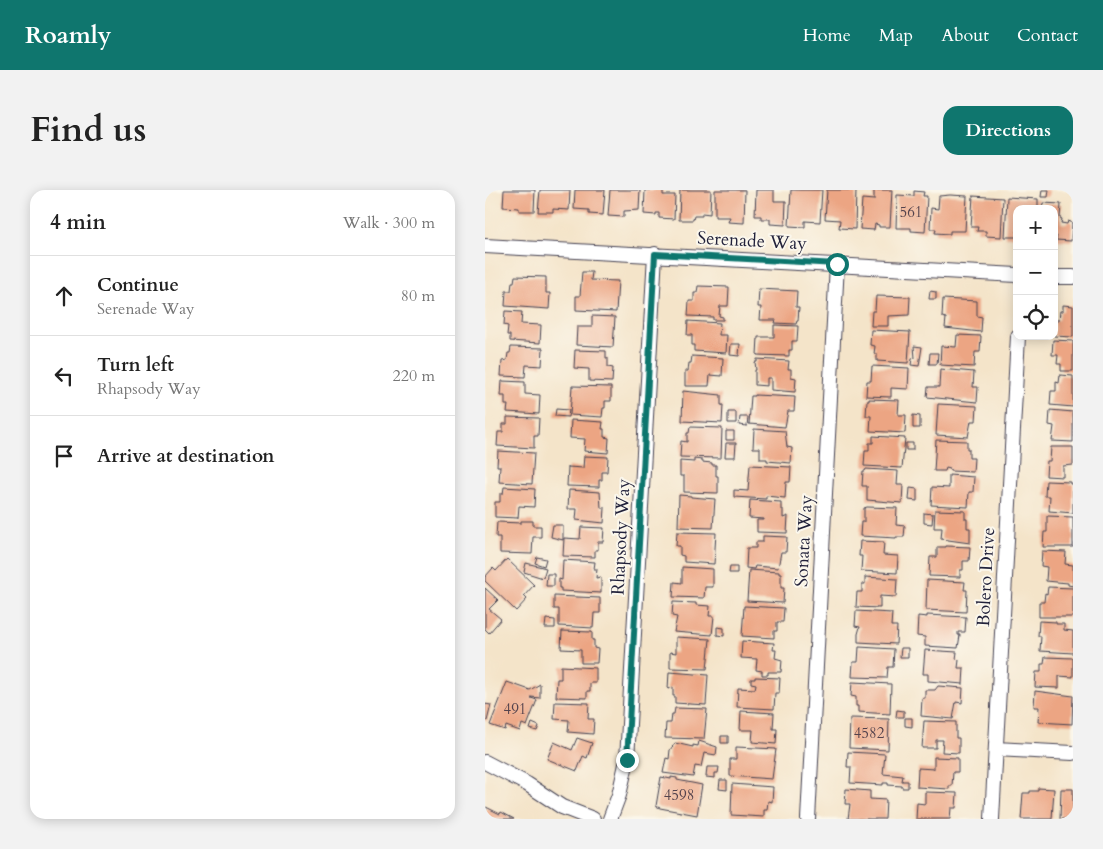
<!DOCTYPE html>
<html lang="en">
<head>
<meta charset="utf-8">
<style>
	body { margin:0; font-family:Cardo,serif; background:#f2f2f2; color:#222 }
	.controls { position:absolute; right:15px; top:15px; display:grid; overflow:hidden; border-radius:10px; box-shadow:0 2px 12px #0003 }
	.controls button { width:45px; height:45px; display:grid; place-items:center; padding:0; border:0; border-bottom:1px solid #e0e0e0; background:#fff; color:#222; font:25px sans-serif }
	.stop { position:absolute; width:15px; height:15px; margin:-11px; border:4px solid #0f766e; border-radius:50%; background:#fff }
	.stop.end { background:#0f766e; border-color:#fff; box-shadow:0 1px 5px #0008 }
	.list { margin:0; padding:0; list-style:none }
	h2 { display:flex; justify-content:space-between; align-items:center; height:65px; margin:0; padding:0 20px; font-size:21px }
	h2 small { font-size:16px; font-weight:400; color:#767676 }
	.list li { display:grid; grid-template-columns:32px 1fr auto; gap:15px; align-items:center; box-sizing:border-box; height:80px; padding:0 20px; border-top:1px solid #e0e0e0 }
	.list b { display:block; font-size:19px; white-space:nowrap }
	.list p { margin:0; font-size:16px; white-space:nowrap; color:#767676 }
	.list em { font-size:16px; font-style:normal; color:#767676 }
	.icon { flex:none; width:28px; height:28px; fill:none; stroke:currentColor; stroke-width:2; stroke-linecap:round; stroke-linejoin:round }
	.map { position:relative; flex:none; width:588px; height:629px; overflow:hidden; border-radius:15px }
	header { display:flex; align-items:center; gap:30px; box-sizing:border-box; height:70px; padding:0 25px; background:#0f766e; color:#fff }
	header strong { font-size:24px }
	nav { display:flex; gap:28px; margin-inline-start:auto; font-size:18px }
	.intro { display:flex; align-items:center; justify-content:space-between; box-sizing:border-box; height:120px; padding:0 30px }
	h1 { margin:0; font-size:35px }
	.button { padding:12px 22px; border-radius:15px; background:#0f766e; color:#fff; font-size:18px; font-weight:700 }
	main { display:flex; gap:30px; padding:0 30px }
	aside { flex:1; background:#fff; border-radius:15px; box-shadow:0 2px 12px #0003 }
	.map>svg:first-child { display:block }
</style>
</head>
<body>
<header>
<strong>Roamly</strong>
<nav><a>Home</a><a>Map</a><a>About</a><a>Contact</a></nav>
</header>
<div class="intro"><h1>Find us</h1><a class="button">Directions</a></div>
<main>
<aside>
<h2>4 min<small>Walk · 300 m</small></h2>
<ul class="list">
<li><svg class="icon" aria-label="ahead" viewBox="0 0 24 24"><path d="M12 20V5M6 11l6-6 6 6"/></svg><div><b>Continue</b><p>Serenade Way</p></div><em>80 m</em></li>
<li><svg class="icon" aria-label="left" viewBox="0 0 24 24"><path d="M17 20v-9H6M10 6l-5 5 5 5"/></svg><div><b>Turn left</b><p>Rhapsody Way</p></div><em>220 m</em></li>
<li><svg class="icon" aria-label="arrive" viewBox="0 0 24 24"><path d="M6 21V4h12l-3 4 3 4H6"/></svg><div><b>Arrive at destination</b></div></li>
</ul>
</aside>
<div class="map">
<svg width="588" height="629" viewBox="0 0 588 629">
	<rect width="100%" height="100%" fill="#fbf7ec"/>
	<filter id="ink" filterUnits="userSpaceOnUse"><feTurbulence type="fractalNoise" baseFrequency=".02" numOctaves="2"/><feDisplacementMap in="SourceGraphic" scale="10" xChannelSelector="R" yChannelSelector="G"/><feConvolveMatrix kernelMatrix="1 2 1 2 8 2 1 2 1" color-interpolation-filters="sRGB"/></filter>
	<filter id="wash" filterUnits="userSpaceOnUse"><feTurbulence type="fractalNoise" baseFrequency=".0096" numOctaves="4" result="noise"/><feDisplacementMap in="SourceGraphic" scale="20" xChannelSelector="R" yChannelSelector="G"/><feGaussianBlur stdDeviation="1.12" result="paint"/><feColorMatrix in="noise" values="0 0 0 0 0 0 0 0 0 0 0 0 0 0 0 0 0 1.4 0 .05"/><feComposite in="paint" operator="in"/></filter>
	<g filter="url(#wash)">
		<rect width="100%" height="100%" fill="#f4e4c9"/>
		<g id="blocks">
			<path fill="#eca583" d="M19,0h31l-1,21h-15v-3l-16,-1z
				M55,0h30l-1,20 -16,-1v3h-15z
				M90,0h30l-2,25 -14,-1v-4l-15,-1z
				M125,0h30l-1,20 -15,1v6l-16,-1z
				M160,0h18v5h12l-1,24 -15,-1v-5h-3v2l-12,-1z
				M195,0h31l-1,24 -8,-1v3h-8l-1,4h-14z
				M230,0h30l-1,33 -16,-1 2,-5h-15z
				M271,0h18v11h12l-1,24 -15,-1v-5h-9v-3h-6z
				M306,0h31l-2,32 -15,-1v6l-16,-1z
				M342,0h29l-1,39 -16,-1 1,-8 -15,-1z
				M389,0h18l-2,37h-11v-2l-4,-1 -1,6 -14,-1 2,-30 12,1z
				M557,0h7l-1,7h-7z
				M429,1l10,1 -1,4h4l-2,36 -14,-1v-3h-15l1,-33 17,1z
				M465,5l17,1 -2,35h-15v3l-15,-1 1,-4h-6l1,-21 7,1 1,-13z
				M488,6l30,2 -2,39 -15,-1v-5h-9l1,-4h-7z
				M522,7l31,2v10h-21v28h-12z
				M558,13l18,1 -1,14 2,1 -1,4 6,1 1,-3 3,1 1,2 -1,17 -15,-1 1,-4h-3v-27h-12z
				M97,82h10l-1,8 27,1 -2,31 -40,-2v-14h4z
				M30,86l31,1v16h4l-1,16 -44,-3 1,-15h5l1,-9h2z
				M213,96l31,1 -1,19h-8l-1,10 4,1v3h-10v-3l-25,-1 1,-15h5v-8h3z
				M274,99l38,2 -1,16h3l-1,14h-1l-1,3 -21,-1 1,-3h-16l1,-13h-3z
				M445,101l6,1v7h-7z
				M391,106l34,1 -1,18 -21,1v10h-17l1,-15h3z
				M458,109l34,2v15l5,1 -1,15 -36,-4 1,-10 -4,-1z
				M578,115l10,1v31l-19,-1 1,-16h4l1,-9h3z
				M20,121l17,1 -1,12 20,1 -1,18 -30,-2v-6h-3l1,-9 -4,-1z
				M107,126l23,1 -2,30 -37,-2 1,-18h15z
				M203,131l32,2 -1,12h8l-1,18 -32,-2v-6h-2v-10h-5z
				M289,135l24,1 -1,15h-5v9h-3v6l-32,-1 1,-18h16z
				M386,140l39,2 -2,31 -31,-2v-7h-3l1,-8 -5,-1z
				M472,145l24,1 -1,16h-5l-1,15 -34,-2 1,-19 15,1z
				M568,150l20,1v30h-12v-7h-4l1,-9h-6z
				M246,154h9l-1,12 -9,-1z
				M429,156l8,1 -3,19 -8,-1 1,-6 3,-1z
				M26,157l32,1 -1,18 -16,-1 -1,12 -24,-1 1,-15 5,-1 1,-7h2z
				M90,160l31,1v7h2v9l5,1 -1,14 -23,-1v-12l-15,-1z
				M445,163h8l-1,11h-8z
				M207,166l31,2 -1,18 -12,-1 -1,11h-24v-15h3l1,-8h2z
				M272,169l32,2 -1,8h3v8l5,1 -1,14 -24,-2v-12h-4v8l-12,-1v-15h1l-1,-8h2z
				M387,176l37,2 -1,21 -17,-1v9l-25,-1 1,-15h4z
				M455,179l34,3 -1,15h5l-1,15 -50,-5 1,-10h11z
				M575,185l13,1v31l-23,-2 1,-14h5v-9l3,1z
				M17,191l23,1v12l15,1 -1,19 -32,-2 1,-7h-3v-9h-4z
				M87,196l39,1v14h-6v7h-2l-1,9 -32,-2z
				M198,201l38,4v10h2l-1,18 -40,-2z
				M270,205l40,2 -1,14h-6l-3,16 -36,-3 2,-28h4z
				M384,209l30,1 -1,15h8l-1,18 -35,-2 1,-15h-5l1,-15h2z
				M453,214l39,2 -1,15h-5l-3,16 -32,-2z
				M71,219l13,1 -1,7 -13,-1z
				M565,220l23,2v30l-21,-1 2,-15 -5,-1z
				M243,222h8v11h-8z
				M428,225l7,1v12h-7z
				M22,227l32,1 -1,18h-4v12l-37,-2 1,-14h5v-8h4z
				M255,227h8l-1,9 -8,-1z
				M86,230l32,2 -1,7h2v8l5,1 -1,15 -24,-2 1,-12 -15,-1z
				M205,237l32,1 -1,30 -41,-1 1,-16 6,1v-9h2z
				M269,239l31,2 2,16 5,1 -1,15 -24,-2v-2h-7v-11h-7z
				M241,241h8v9h-8z
				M388,246l32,2 -3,30 -38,-2 1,-15h4v-8h4z
				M451,250l31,1v8h2v9h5l-1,14 -23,-1v-2l-4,-1 -1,3h-11z
				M241,253h10l-1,14h-10z
				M421,253h7v7h-7z
				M566,257h22v18l-10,1v11l-17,-1 1,-15h3z
				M13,261l36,2 -2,31 -33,-2 1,-16h-3z
				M99,266l24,1 -1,15h-5v8h-3v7l-32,-1 1,-19 15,1z
				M209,269l8,1v2l10,1v2h4v11h2v17l-34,-1v-16h-4v-15l14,1z
				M265,275l41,2 -1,15h-4l-1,16 -19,-2v3l-32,-2v-7l14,1z
				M381,279l32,2 -1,14h6l-1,18 -35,-3v-14h-5l1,-15h2z
				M464,285l25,2 -1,15h-4l-1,15 -37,-2 1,-18 17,1z
				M561,291l24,1v2h3v29l-24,-2 1,-15h-5z
				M19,297l31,2 -1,18 -15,-1 -1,12 -23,-1v-15h5v-8h3z
				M425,298l7,1v12l-8,-1z
				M84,300l31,2 1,16h4l-1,15 -28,-3 1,-11h-9z
				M194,305l12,1v1l24,2 -2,29 -35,-1z
				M265,310l31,2v7h2v9l5,-2 -1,17 -30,-1v-12h7v-1l-15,-1z
				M382,317l30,1 -1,17 9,1 -1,11h-8v1l-36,-2 1,-14h3v-14z
				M450,320l30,1v8h2v9h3v15l-29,-4 1,-11h-8z
				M439,323l9,1 -1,10 -8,-1z
				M562,326l26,1v30h-30l1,-15h3z
				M36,331h12v5h8v11h-8l-1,17 -32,-1v-16h-4l1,-15 24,1z
				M68,335h10v15l-12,-3z
				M96,337l23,1 -1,14h-5v8h-3v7l-32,-1 1,-18 16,1z
				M192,342l39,1 -2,31 -30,-2v-6l-4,-1v-9h-4z
				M278,346l24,1 -1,15h-5l-3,16 -23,-2 -1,3 -8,-1 1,-20h9v-6h7z
				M375,351l24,1 -1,13 15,1 -1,17 -36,-2 1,-15h-3z
				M461,356l24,1 -1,14h-6v9h-3v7l-31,-1 1,-19h7v-10h9z
				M557,361l24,1 -1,12 8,1v21l-5,-1v-2l-22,-2 1,-14 -6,-1z
				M52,367l9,2 -2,7 -9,-3z
				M22,369l27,26 -10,11 3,3 -11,12 -31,-30v-4l8,-9 3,3z
				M78,370l32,2 -1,7h3l-1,9 5,-1v16l-40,-2v-3h-2v-9l3,1z
				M41,373l20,5 -3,10 -19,-6z
				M197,377l31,2v18h-8l-1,11 -31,-1 1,-15 8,1z
				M245,377h7v6h-8z
				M264,380l30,2v2h2v14h3l-1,15 -36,-2z
				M62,384h7v12h-8z
				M380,387l32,2 -1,18 -16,-1v12l-24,-1 1,-15h5v-8h3z
				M442,390l38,2 -1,8h3l-1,22 -40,-2z
				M563,397l25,1v29h-34v-15h5l1,-9 2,1z
				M0,398l13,12 -9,9 12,10 -12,14 -4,-4z
				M69,406l46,2v15h-6l-1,15 -34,-2v-17h-5z
				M188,412l23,1v2l14,1 -1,10h5l-2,19 -38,-3 3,-15 -5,-1z
				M259,416l40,2 -1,14h-6v9h-3v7l-32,-2z
				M371,421l36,2 -1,13h6l-1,18 -38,-2v-8l2,-7 -5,-1z
				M442,425l39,2 -1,15h-7v3h2l-2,13 -33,-2v-9l-8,-1 1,-20 9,1z
				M61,429l9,1v8h-10z
				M554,431l17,1v2h8v6l9,1v22l-33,-2 1,-15h-3z
				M232,437l7,1v8l-7,-1z
				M77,441l30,1v8h2v8l4,1 -1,14h-16v-13l-20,-1z
				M191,447l34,2 -3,30 -37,-1v-16l6,1z
				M257,451l32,2 -1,7h3l-1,8 7,2 -1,12h-13v3h-6v-4l-6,-1 1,-11 -16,-1z
				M374,457l35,2 -1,18h-5l-1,11 -35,-1 1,-15h5z
				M416,458h7v9h-8z
				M440,460l32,2 -1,7 3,1 -1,8h6l-1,16 -35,-3v-7h-5z
				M560,467l28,1v19l-14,-1v12l-24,-1 1,-15h5v-8h3z
				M76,476l35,2v15h-6v8h-3v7l-31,-1 1,-18h4z
				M184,482l39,3 -2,30 -31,-2v-7h-2v-9l-5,2z
				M270,487l25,1 -1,15h-4l-1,16 -37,-2 1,-19 17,1 1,-5 -5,-1v-4h4z
				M22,492l23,8 10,-6v14l-9,-1v1l6,2 -10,26 -5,-2 -2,7 -14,-5 -1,4 -15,-5z
				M367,492l39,2 -1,30 -32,-2v-6h-2v-9l-5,-1z
				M453,496l25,2 -1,15 -6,-1 -3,17 -32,-3 1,-18h3v-8h10z
				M550,501l38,5 -1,28 -34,-2 1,-15h-5z
				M70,512l34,1 -1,16h6l-1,15 -25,-2 1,-12 -15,-1z
				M0,514l6,1 -4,16h-2z
				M190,518l32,1 -3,30 -39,-1 1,-15h5l1,-9h2z
				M412,520l7,1v6h-8z
				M256,521l33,2 -1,16h4l-1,15 -24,-2 1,-12h-13z
				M365,528l39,1 -1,31 -39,-2z
				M420,528h7v9l-7,-1z
				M439,531l32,1v16h3v15l-17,-1 1,-12h-7v8h-14z
				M47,533l7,3 -2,5 -7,-2z
				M236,546h7v7h-7z
				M92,548l15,5 -5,15 -4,-2 -6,15 -30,-12 7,-17 18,8z
				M214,551l18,6 -1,8 -12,-2 -3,14 -6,-1 -2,11 -30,-4 3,-15 3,1 1,-9 5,-7 18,4v-2l5,1z
				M251,557l40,2 -4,30 -42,-3v-17h6z
				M363,562l37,2 -2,20 20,2 -1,5h6v7h-6v-2l-14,-1v-2h-5v2l-33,-2 1,-16h-4z
				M449,567l24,1v14h-5l-1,14h-3v3l-32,-2 1,-19 16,1z
				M222,577h12l-1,6h-3v5l-9,-1z
				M176,587l10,2v-2l6,1v2l25,5 -5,30 -37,-7 -4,-2z
				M235,590h7v10l-8,-1z
				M247,594l41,3 -1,15 -4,-1 -1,9h-3v7l-33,-2z
				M553,598l16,1 -2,30h-31l2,-26h7v-2h8z
				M361,599l24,2v8l16,1 -1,19h-37l2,-15h-5z
				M576,599h12v30h-13z
				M440,602l32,1 -1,15h-5l-1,11h-34l1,-16 8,1z
				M1,617l14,7 1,-2 13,7h-29z"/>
		</g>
	</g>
	<g filter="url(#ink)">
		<use href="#blocks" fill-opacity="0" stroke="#423f50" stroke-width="1"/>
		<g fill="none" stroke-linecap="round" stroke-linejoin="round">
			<g stroke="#423f50" stroke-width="16">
				<path id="minor" d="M0,56l532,29
					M569,87h19
					M511,559l77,4
					M0,572l42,22 35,23 31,12
					M125,629l9,-24 8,-35 28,-506
					M323,629l29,-555
					M507,629l26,-483"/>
			</g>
			<use href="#minor" stroke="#fff" stroke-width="14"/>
		</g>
	</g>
	<g fill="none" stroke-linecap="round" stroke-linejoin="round" filter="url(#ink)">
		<path stroke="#0f766e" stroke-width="6" d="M142,570l28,-506 182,10"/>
	</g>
	<g text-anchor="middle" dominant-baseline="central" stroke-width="4" stroke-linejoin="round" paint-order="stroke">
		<g font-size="15" fill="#54434d">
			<text x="426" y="22">561</text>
			<text x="30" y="519">491</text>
			<text x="384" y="543">4582</text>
			<text x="194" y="605">4598</text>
		</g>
		<g font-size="18" fill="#22223b" stroke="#fbf7ec">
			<text transform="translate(267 51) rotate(3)">Serenade Way</text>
			<text transform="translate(136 347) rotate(-87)">Rhapsody Way</text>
			<text transform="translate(319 351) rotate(-87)">Sonata Way</text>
			<text transform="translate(501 387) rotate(-87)">Bolero Drive</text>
		</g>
	</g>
</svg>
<div class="controls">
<button>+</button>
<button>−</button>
<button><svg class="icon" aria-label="locate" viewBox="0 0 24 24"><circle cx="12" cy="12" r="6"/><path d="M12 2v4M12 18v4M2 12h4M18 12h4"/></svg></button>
</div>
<div class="stop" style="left:352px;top:74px"></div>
<div class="stop end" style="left:142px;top:570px"></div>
</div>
</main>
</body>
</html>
